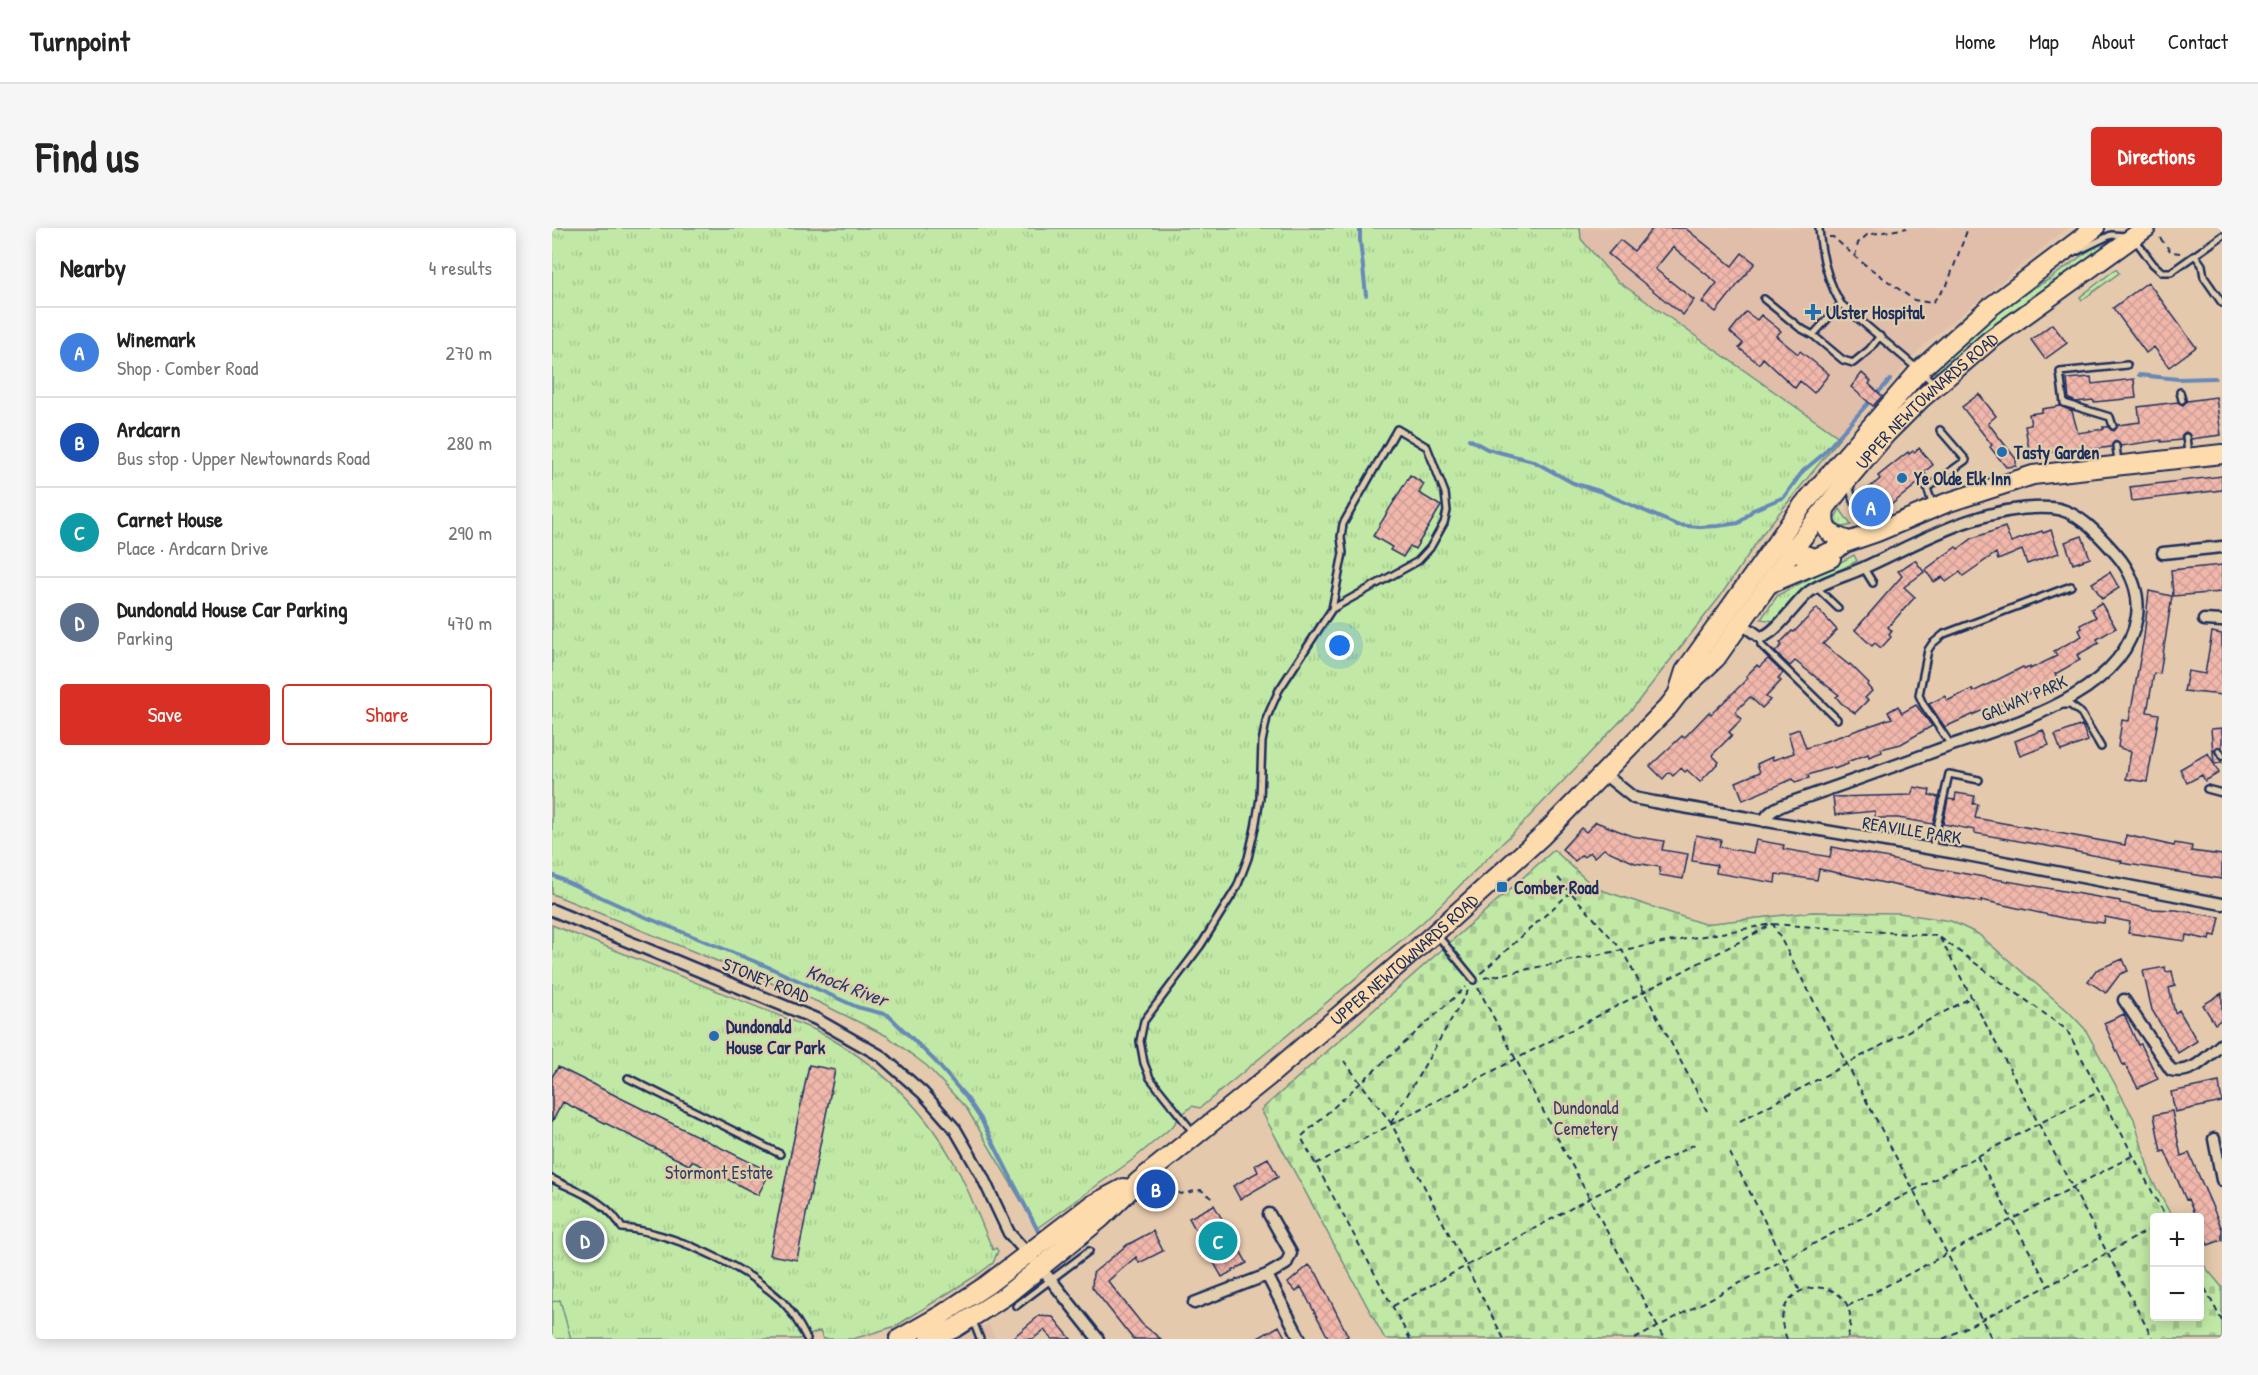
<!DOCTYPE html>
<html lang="en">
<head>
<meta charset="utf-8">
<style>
	body { margin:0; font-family:"Patrick Hand",sans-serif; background:#f6f6f6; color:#222 }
	.controls { position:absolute; right:18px; bottom:18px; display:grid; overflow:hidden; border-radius:6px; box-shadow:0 3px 15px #0003 }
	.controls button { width:54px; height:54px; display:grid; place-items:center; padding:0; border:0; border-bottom:2px solid #e0e0e0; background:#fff; color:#222; font:30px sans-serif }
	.you { position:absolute; left:788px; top:418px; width:21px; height:21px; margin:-15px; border:4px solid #fff; border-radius:50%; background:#1a73e8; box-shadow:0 0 0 9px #1a73e833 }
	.badge { display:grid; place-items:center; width:39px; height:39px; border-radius:50%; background:#d93025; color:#fff; font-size:20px; font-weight:700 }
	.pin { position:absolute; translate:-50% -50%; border:3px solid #fff; box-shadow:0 2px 6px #0006 }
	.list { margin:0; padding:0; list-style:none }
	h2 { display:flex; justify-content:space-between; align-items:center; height:78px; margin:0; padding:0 24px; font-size:26px }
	h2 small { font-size:20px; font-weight:400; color:#767676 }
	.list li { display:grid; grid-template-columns:39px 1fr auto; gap:18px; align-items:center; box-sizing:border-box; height:90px; padding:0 24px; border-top:2px solid #e0e0e0 }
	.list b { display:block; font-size:22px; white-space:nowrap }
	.list p { margin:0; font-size:20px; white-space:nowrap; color:#767676 }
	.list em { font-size:20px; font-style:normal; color:#767676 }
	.actions { display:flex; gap:12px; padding:18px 24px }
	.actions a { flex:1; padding:14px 0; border:2px solid #d93025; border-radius:6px; text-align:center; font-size:21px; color:#d93025 }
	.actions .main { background:#d93025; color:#fff }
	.map { position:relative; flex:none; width:1670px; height:1111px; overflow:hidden; border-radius:6px }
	header { display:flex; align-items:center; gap:36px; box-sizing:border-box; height:84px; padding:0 30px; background:#fff; border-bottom:2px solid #e0e0e0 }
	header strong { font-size:28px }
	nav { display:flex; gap:33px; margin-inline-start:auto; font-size:21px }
	.intro { display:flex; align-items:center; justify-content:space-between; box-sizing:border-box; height:144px; padding:0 36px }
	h1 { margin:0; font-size:42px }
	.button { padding:15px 27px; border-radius:6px; background:#d93025; color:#fff; font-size:21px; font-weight:700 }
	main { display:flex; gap:36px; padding:0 36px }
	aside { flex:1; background:#fff; border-radius:6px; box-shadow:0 3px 15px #0003 }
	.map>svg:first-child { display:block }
</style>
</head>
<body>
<header>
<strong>Turnpoint</strong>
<nav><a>Home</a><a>Map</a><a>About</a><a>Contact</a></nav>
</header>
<div class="intro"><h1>Find us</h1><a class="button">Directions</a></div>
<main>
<aside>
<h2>Nearby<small>4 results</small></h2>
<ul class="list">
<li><span class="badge" style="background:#3f7fe0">A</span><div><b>Winemark</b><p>Shop · Comber Road</p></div><em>270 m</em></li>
<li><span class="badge" style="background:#1a4fb4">B</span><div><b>Ardcarn</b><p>Bus stop · Upper Newtownards Road</p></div><em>280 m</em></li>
<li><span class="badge" style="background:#0f9aa8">C</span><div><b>Carnet House</b><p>Place · Ardcarn Drive</p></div><em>290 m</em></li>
<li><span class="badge" style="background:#5c6f8a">D</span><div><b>Dundonald House Car Parking</b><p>Parking</p></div><em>470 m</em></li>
</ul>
<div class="actions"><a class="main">Save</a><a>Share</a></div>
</aside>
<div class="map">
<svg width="1670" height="1111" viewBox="0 0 1670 1111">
	<defs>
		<pattern id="grass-tufts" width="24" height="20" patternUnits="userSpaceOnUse" patternTransform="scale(1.5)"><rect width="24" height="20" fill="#c1e9a5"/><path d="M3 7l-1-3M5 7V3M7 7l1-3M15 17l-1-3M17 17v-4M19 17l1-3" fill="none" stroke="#a5c890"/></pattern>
		<pattern id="cemetery-stones" width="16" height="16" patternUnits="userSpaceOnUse" patternTransform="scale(1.5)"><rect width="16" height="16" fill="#c1e9a5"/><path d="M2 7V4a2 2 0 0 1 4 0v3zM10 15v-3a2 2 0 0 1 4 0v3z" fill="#a5c890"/></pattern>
		<pattern id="building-cross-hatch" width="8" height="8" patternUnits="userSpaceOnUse" patternTransform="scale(1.5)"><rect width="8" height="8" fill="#f1b7ab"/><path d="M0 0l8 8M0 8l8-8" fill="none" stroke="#ce9e96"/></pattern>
	</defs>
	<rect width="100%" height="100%" fill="#e5c9ac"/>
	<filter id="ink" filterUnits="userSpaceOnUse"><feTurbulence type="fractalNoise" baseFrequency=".0167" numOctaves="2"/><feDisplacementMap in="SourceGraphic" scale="12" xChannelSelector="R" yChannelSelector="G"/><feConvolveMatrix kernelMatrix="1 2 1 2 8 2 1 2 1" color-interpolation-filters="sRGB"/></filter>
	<g filter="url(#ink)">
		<path fill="#e1bea9" d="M1028,0h487l-142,116 -85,94 -224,-158 -36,-41z
			M437,1096l6,15h-38z"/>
		<path fill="url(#grass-tufts)" stroke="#6e8c82" stroke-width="1.5" d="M0,0h1028l1,11 35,41 224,158 -77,95 -44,65 -87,111 -110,115 -99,98 -223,186 -8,-2 -13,11 -6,9 -42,35 -94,67 -70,-119 -40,-43 -40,-30 -69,-34 -266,-108z
			M1553,11l8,1 -145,106 -31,27 -3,-2v-2l74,-67 40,-22z
			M1564,41l3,4 -37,27 -2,-3z
			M1288,281l11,16c-8,3 -12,3 -17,-5z
			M1302,327l3,6 -47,25 -11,8 -25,27 -13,-2 17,-24z
			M0,697l263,105c64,33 112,79 145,144 12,24 22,51 33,76l3,-2 2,3 -5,12 -16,12 -81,51 -43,13h-30l-3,-8 -21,8h-247z"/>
		<path fill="url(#cemetery-stones)" stroke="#6e8c82" stroke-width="1.5" d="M1002,622l41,38 109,36 108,-12 87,1 52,8 27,13 90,77 17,18 49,90 17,59 21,39 -18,1v98h46v-55l22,26v52h-837l-124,-229z"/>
		<path fill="#c1e9a5" stroke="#6e8c82" stroke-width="1.5" d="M8,1072l11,39h-19v-37z"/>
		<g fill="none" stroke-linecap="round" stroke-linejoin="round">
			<path stroke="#6789b7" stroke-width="4" d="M808,0v12l6,55
				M1587,147l39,4 37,-1
				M1324,167l14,-15
				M917,211l18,10 46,12 40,22 26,8 78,34 22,2 19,-1 21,-3 14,-13 31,-13 19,-26 18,-15 50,-56
				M0,647l86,39 128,52 91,41 31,8 47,46 31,36 15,22 57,112"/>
		</g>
		<path fill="url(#building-cross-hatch)" stroke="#1b2f5e" stroke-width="1.5" d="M1101,0h32l47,38 10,-13 13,10 -39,49 -14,-10 15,-19 -44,-36 -18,22 39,31 -11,15 -75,-61 12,-14 14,11z
			M1596,54l48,65 -27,20 -15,-20 -8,6 -33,-45z
			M1194,84l11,8 4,-5 20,16 -5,5 22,18 2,-3 29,23 -15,19 -14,-12 -5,7 -32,-30 -4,6 -20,-16 4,-5 -13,-11z
			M1500,96l15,19 -22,16 -14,-19z
			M1310,145l9,8 -2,3 13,12 -9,10 -22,-19z
			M1539,149l1,7 42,-5 2,19 -42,4 -1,-2 -17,2 -7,-3 -2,-20z
			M1427,166l17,22 -8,7 28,36v7l-10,1 -16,-20 2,-2 -30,-38z
			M1664,169l5,38 -30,4 -2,-5 -3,-2 -4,3 -1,5 -20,2v-2l-40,6 -5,-5 -3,2 -2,4 -25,3h-4l-1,-3 -51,9 -5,-30 6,-1 -2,-11 13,-2v-3l18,-3 12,5 6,22 26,-4 -1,-2h5l6,4 4,-6 22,-3 -2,-15 40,-5 5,3 4,-4z
			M1367,220l14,17 -9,7 3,4 -35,28 -2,-2 -9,8 -16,-19 15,-12 -2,-3 30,-24 1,2 4,-3 1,1z
			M858,247l14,9 -5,9 22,13 -26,43 -5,-3 -7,11 -13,-7 2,-3 -19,-11z
			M1670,248v14l-90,11 -2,-14z
			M1453,299l6,15 31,-11 1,2 8,-3 8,23 -32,11 -5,-14 -24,10 -2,-7 -33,23 -3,-4 -14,10 -4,-5 -8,5 -9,-12 31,-23 2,2 15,-11z
			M1530,308l8,22 -17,6 -8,-22z
			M1363,332l9,12 -20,15 11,10 -27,30 4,4 -3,4 2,2 -10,11 -6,-5 -3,3 -17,-16 47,-54 -4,-5z
			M1670,337v27l-49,4 -2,-26z
			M1558,344l9,16 -17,11 -10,-16z
			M1597,363l23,5 -12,78 -6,-1 -7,39 12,2 -12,68 -21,-3 5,-27 -13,-5 4,-27 7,1 15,-84z
			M1549,375l15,25 -19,11 2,4 -22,12 3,5 -25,14 3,5 -44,22 -1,-2 -22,11 -1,-3 -45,20 -16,-23 16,-8 2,5 25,-12 1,3 50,-25 2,2 5,-2v2l27,-13 -3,-5 28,-15 -3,-6 3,-2 -2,-3 16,-8 -5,-8z
			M1265,380l20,22 -14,14 26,21 1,-1 19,19 -2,2 5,6 -7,7 3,2 -13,13 -14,-10 -5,-6 3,-2 -44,-34 -5,5 -15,-14 7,-7 -2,-2 12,-12 2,1z
			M1660,404l10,2v61l-38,-4 4,-20 17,3z
			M1216,431l15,14 -5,5 3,3 -15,16 4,3 -8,8 -12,-11 -15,15 7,7 -13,13 3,3 -20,20 7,7 -19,20 -13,-12 -2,2 -4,-4 -8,8 -4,-4 -6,7 -13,-13 32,-30 2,2 25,-26 2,2 20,-19 17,-17 -2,-2 11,-11 2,2z
			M1364,477l16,21 -31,18 -20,5 1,3 -13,5 -1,-3 -21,8 1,2 -14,5 -1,-2 -25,8 1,3 -14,4 -2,-3 -50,21 -7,-18 24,-10 -3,-8 15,-7 1,3 21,-7 -6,-20 11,-4 7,19 86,-30 -4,-6 10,-6 4,7z
			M1530,497l6,16 -27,10 -6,-16z
			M1670,500v19h-5l-3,3 8,13 -8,1 -3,-35z
			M1491,502l6,15 -29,11 -5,-15z
			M1656,525l11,20 -14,8 -3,-6 -15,8 -7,-14z
			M1362,559l16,3 -1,5 10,2 -6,27 -35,-6h-23v-7l-40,4 -2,-18 78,-2z
			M1404,565l19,3 -2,8h5l-3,14 150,27 1,-10 48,11 1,-3 17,3 -1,5 31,4v24l-101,-16 1,-2 -64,-13 -84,-15 1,-3 -32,-6 5,-25 7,1z
			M1044,594l36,14 32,5 -2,9 26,4 -5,25 -24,-4 1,-8 -25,-4 -31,-14 -10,8 -4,-5 -6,5 -2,-2 -7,6 -13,-12 19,-21 5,4z
			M1144,607l25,5 -2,7 34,6 3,-13 28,5 -1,4 47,8 2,-10 57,11v1l32,7 199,35v2l30,6 26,1 44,7 -4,19 -5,-1 -1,5 -24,-5 -1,6 -57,-8 2,-11 -25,-5 -1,6 -37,-4 -86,-19v2l-50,-9 -112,-24 -2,11 -41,-6 -1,9 -59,-10 1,-8 -25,-4z
			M1571,731l5,12 -8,3 -14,19 -18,-12 8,-11z
			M1613,739l1,5 6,-1 3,15 -6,2 6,25 4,-3 18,31 -19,12 -26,-43 -9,-39z
			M1670,765v26l-7,5 -12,-19z
			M1572,786l14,31 3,-1 17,35 -20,9 -13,-24 -2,1 -19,-42z
			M257,837l26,5 -38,190 -27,-5z
			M6,839l212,105 -12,23 -66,-34 -3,4 -126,-63 -11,20v-45z
			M1667,854l3,20 -47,10 -4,-20z
			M1620,883l9,45 8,-3 33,76v11l-14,5 -9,-20v-7h-3l-8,-19 -2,1 -21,-49 -4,1 -7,-37z
			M716,930l10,19 -38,22 -7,-13 25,-14 -3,-7z
			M662,977l33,58 -25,14 -33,-59z
			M601,1003l10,20 -24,12 -3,-6 -28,24 34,43 19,15h-28l-41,-52 1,-14 34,-28z
			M757,1037l8,9 31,62 -6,3h-13l-28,-52 -5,5 -8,-9z
			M487,1088l14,1 18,22h-19l-8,-9 -11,9h-22z
			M727,1098l7,13h-30z"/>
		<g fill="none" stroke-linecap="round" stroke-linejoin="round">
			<g stroke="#1b2f5e" stroke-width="10">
				<path id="service" d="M1267,0c2,28 8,52 22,76l93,79
					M1584,13l17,23 9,8h9l51,-36
					M1526,23l33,-16 17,1
					M1643,27l7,10 2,12 18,26
					M1212,71l36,29 13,7 28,-31
					M1261,107l30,25 10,3 16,-13 11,-14
					M1628,164l2,8
					M1561,198l-3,-9 -46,-14 -4,-31 67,-7
					M1634,209l2,16
					M1564,218l2,16
					M1297,256l4,16 22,30
					M1381,278l-6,-18 39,-28 -26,-30
					M1311,339l10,16
					M1265,360l21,20
					M1208,409l1,8 76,74
					M1509,477h9l11,8 20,34
					M1399,517l-28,-41 -4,-9 9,-45 4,-6 12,-10 127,-48
					M1667,523l3,5
					M1655,561l15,4
					M1380,621l17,-75 30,6
					M886,708l36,44
					M76,850l152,76
					M641,904l-43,-54 -6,-15 -4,-22 4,-20 57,-76 36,-58 11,-29 7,-30 5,-30 2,-56 5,-25 12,-27 53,-81 11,-56 -2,-16 2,-13 54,-95 30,18 18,46 2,18 -3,12 -14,25 -12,13 -86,48
					M0,951c26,13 56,22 70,49 50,4 122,38 159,72 10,10 20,27 26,39
					M464,1078l73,-55
					M421,1093l7,18"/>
			</g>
			<g stroke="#1b2f5e" stroke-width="15">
				<path id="minor" d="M1611,325l59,-6
					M1652,392l18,1
					M1190,396l18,13c15,-1 35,-34 49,-45 15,-11 37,-16 54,-24 59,-27 120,-64 188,-60 26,1 49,28 65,46 15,17 24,39 21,62 -12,82 -136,111 -202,135 -49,18 -99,36 -149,53 -10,4 -17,7 -22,17
					M1052,546l30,24 20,4 308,52 260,50
					M0,682l264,109 65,37 42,37 32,36 27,47 27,57 42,47 47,59
					M1572,772l47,70c22,5 35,-13 51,-26
					M1662,911l8,41
					M715,1047l33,64
					M642,1075l73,-28 19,-11 5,-11 -22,-39"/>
			</g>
			<g stroke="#1b2f5e" stroke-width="22">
				<g id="trunk">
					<path d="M1273,280c-3,23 3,26 24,33"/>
					<path d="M1233,317l7,6 23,7 20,-8 10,-7 32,-11 69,-29 87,-28 189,-21"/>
					<path d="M1219,355l60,-25"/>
					<path d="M1126,465l7,-22 118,-166 117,-135 69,-62 106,-80"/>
					<path d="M347,1111l44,-25 44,-29 103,-79 34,-18"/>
					<path id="s1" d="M378,1111l25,-11 50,-32 95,-77 39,-38 130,-105 166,-143 107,-97 126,-129 10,-13 38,-36 76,-107 56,-72 38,-45 35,-35 69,-59 156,-112"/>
				</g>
			</g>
			<path stroke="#1b2f5e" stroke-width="2" stroke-dasharray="6 4.5" stroke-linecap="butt" d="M1277,9h4l27,24 54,39 18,3 15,-18 21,-57
				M1608,10l11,14 9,1
				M1303,29l3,-14 9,-8 40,-7
				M1006,650l64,72 85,161
				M1388,710l213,401
				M929,745l90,-81
				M932,750l138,-28 151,-26 165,12 129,94 99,188
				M926,760l186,351
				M792,833l47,62 113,216
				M1188,893l232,-124
				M839,895l78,-134
				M1178,925l70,138
				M1425,928l71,129
				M764,936l457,-240 219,415
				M620,956l8,10 21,-4 14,10
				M1648,1051l22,42
				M841,1078l197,-108 107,-55
				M1296,1078l286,-151
				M858,1111l-109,-202 165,-150
				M1083,1111l465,-248
				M1235,1111c-2,-5 -5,-13 -5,-18 1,-49 86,-45 65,18
				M1391,1111l105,-53 106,-59"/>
			<use href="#service" stroke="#e2cdac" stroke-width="5"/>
			<use href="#minor" stroke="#e2cdac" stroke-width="10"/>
			<use href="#trunk" stroke="#fedbac" stroke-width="18"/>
		</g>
	</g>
	<g fill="#1f6fb2" stroke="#e2cdac" stroke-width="2">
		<path d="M1258 75h6v6h6v6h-6v6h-6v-6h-6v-6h6z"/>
		<circle cx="1450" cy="224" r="6"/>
		<circle cx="1350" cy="250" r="6"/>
		<rect x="944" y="653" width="12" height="12" rx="3"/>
		<circle cx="162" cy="808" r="6"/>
	</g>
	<g text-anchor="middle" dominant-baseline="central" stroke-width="4.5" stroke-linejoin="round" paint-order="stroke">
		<g font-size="18" font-weight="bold" fill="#1b2f5e" stroke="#e2cdac" text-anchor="start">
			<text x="1274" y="84">Ulster Hospital</text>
			<text x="1462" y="224">Tasty Garden</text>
			<text x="1362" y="250">Ye Olde Elk Inn</text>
			<text x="962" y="659">Comber Road</text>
			<text x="174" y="798">Dundonald<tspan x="174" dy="21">House Car Park</tspan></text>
		</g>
		<g font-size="18" fill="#1b2f5e" stroke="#e2cdac">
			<text stroke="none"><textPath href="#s1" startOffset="1377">UPPER NEWTOWNARDS ROAD</textPath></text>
			<text transform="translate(1472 470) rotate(-23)">GALWAY PARK</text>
			<text transform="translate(1360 602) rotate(9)">REAVILLE PARK</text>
			<text stroke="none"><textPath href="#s1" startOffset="609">UPPER NEWTOWNARDS ROAD</textPath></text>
			<text transform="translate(214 752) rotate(22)">STONEY ROAD</text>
		</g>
		<g font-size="18" fill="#2c4265" stroke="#e2cdac">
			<text x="1034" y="879">Dundonald<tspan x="1034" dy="21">Cemetery</tspan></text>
			<text x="167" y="944">Stormont Estate</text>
		</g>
		<g font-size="20" font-style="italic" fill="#283e6d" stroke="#e2cdac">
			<text transform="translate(295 757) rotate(21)">Knock River</text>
		</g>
	</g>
</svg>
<div class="controls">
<button>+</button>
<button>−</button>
</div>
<div class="you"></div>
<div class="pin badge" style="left:1319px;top:279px;background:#3f7fe0">A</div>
<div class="pin badge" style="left:604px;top:961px;background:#1a4fb4">B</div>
<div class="pin badge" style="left:666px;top:1013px;background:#0f9aa8">C</div>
<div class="pin badge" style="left:33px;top:1012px;background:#5c6f8a">D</div>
</div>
</main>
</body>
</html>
